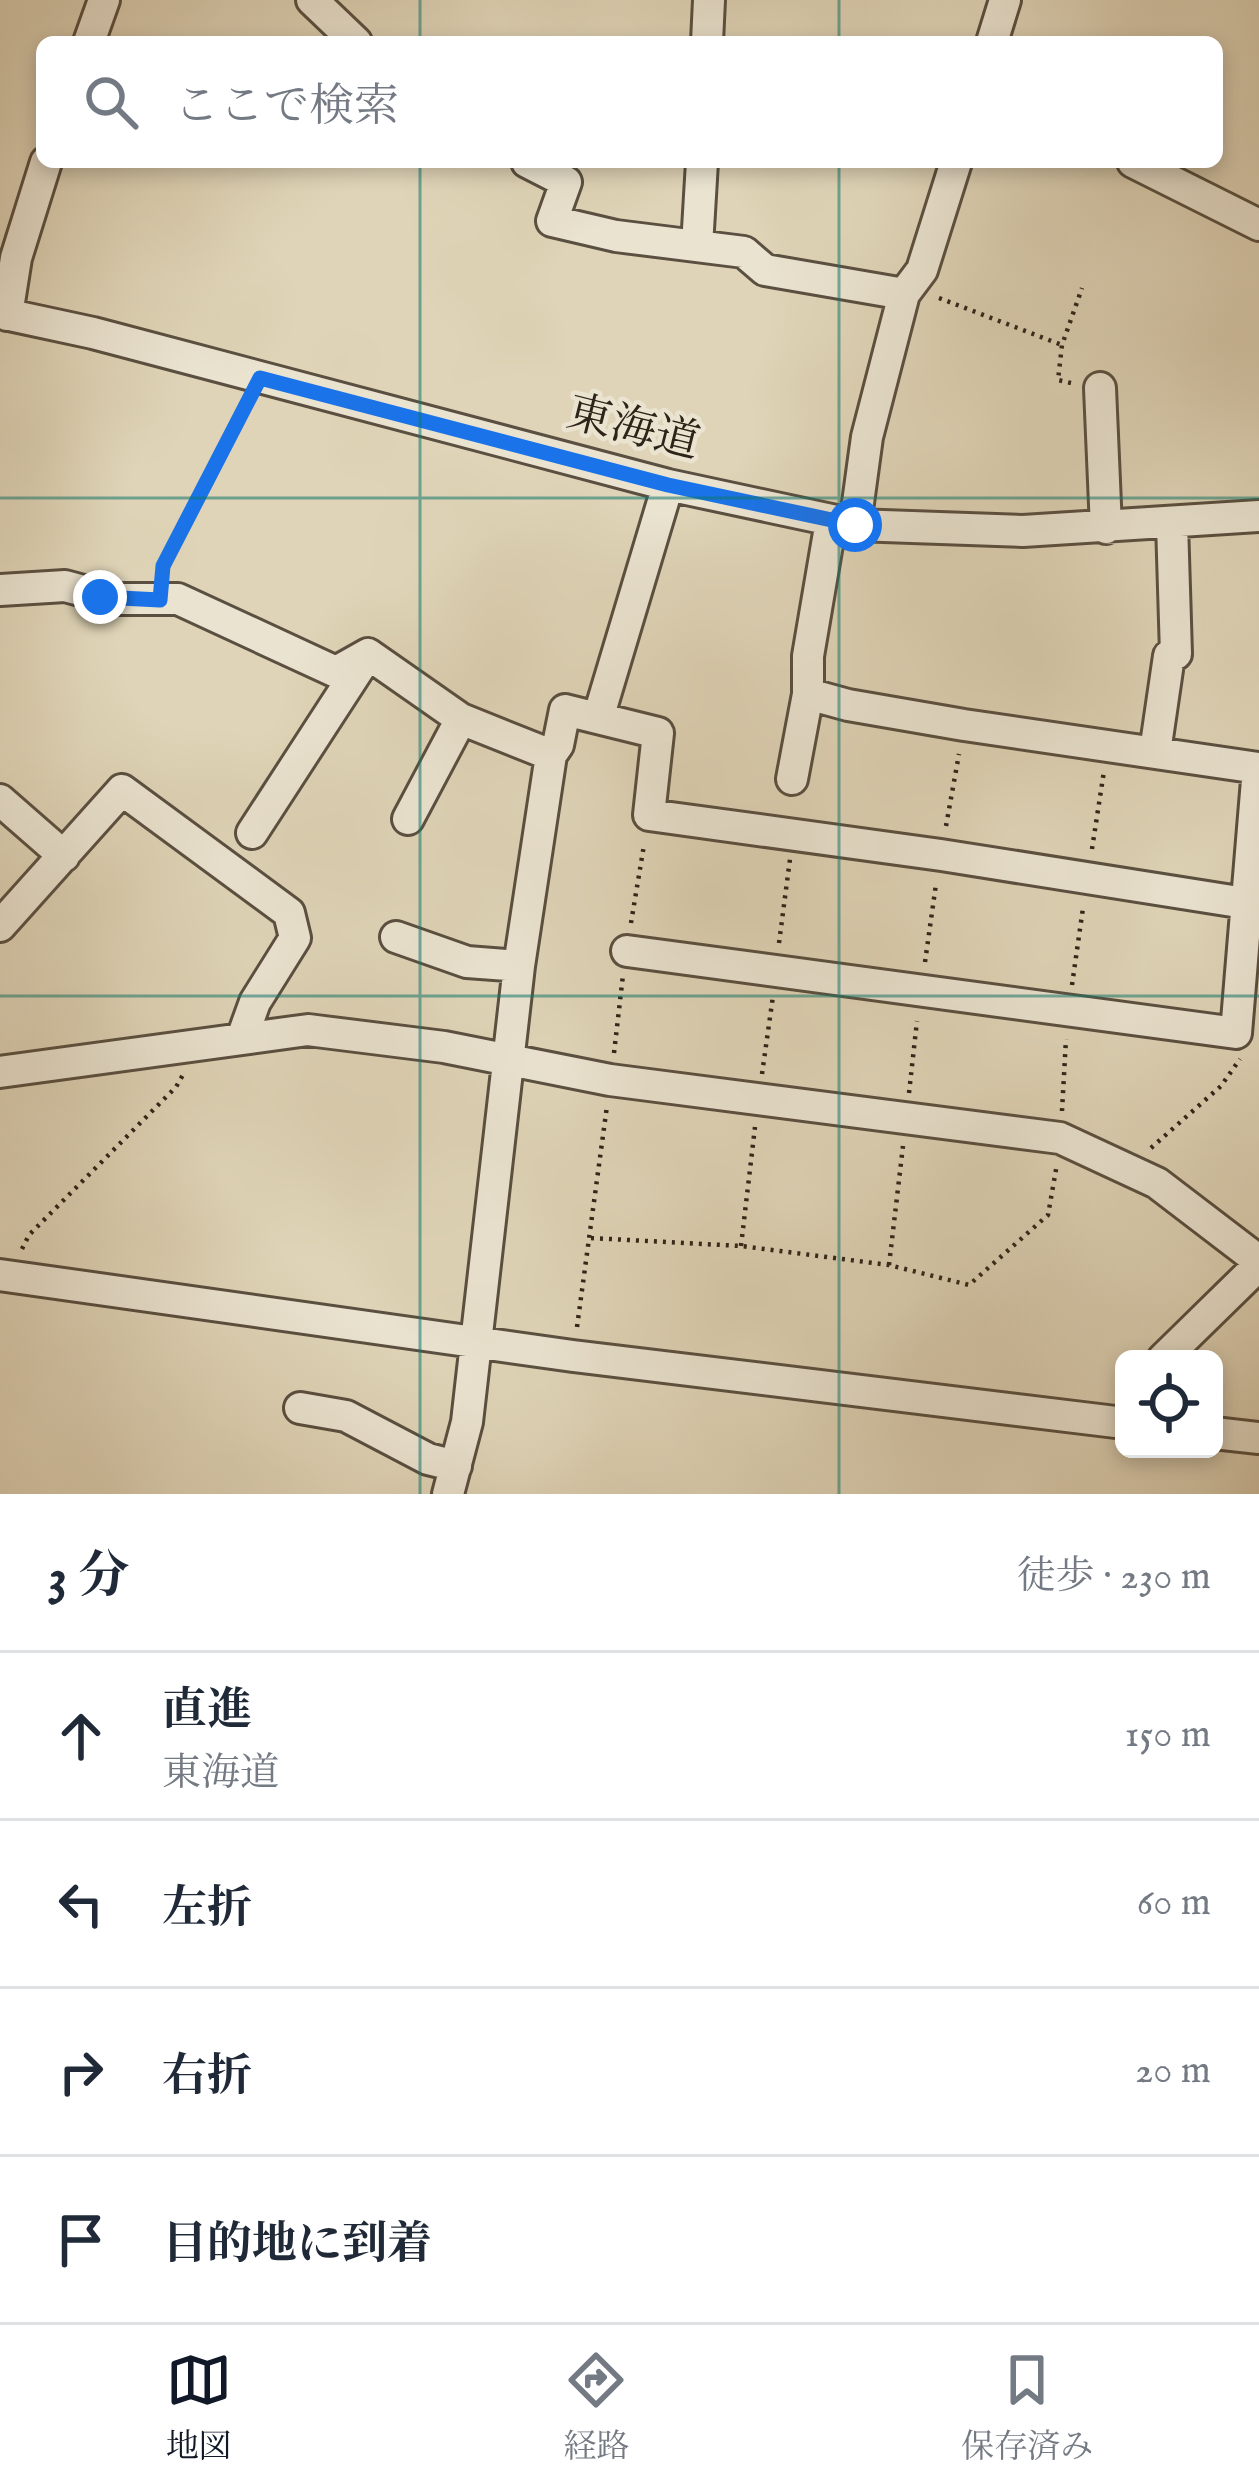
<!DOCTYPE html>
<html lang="ja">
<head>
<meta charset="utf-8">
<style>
	body { margin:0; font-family:"IM FELL English","Noto Serif JP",serif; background:#f6f6f7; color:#1f2937 }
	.controls { position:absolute; right:36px; bottom:36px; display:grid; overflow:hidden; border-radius:18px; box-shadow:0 6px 18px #0003 }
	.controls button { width:108px; height:108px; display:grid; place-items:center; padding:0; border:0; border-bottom:3px solid #e0e1e3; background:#fff; color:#1f2937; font:60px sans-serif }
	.stop { position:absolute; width:36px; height:36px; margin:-27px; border:9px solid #1a73e8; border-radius:50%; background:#fff }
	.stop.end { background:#1a73e8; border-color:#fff; box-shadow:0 3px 12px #0008 }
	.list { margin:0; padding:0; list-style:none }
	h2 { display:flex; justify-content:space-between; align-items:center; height:156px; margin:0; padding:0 48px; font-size:51px }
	h2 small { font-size:39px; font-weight:400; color:#747a83 }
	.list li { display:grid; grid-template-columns:78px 1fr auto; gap:36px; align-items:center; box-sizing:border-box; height:168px; padding:0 48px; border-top:3px solid #e0e1e3 }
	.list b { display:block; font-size:45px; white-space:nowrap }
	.list p { margin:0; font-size:39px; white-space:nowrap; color:#747a83 }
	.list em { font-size:39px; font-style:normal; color:#747a83 }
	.icon { flex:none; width:66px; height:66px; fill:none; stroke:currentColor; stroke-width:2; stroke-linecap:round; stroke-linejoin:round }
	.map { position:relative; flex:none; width:1259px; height:1494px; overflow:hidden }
	.search { position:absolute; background:#fff; box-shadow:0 6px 18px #0003; left:36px; right:36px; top:36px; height:132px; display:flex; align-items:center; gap:30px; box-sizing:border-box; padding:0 42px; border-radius:18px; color:#747a83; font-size:45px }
	.sheet { height:828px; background:#fff }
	nav { display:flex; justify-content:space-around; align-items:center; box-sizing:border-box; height:168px; border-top:3px solid #e0e1e3; background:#fff; font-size:33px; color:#747a83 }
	nav a { display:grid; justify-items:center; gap:6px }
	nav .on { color:#111827 }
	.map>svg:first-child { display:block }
</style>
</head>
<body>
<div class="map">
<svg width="1259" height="1494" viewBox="0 0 1259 1494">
	<rect width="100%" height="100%" fill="#dfd4b7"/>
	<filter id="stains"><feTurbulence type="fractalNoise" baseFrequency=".00167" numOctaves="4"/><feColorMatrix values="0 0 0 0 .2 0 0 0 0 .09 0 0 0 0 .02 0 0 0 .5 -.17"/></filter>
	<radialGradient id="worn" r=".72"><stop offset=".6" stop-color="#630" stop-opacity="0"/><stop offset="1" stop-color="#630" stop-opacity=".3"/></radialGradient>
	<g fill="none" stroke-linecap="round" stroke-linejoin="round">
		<g stroke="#5a4f40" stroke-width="36">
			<path id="minor" d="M312,0l44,42
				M89,42l15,-42
				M707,42l2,-42
				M992,42l13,-42
				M527,162l39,20 -14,39 64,15 128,16 21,18 139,24
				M1133,162l126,63
				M697,246l5,-84
				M0,313l93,20 575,152 187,40 168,6 236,-15
				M7,315l9,-57 30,-96
				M1100,388l6,140
				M855,525l12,-88 37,-143 18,-24 34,-108
				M0,590l65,-4 48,13h65l158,73 32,-18 93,65
				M599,715l69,-230
				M1155,752l14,-96 7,-2 -4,-131
				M792,779l16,-85
				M0,800l64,56
				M408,819l53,-100 90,36
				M252,833l113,-174
				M0,926l122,-136 167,123 6,25 -40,64 -13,36
				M396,937l71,25 52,4
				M627,951l609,82 22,-265 -294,-43 -116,-20 -40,-11v-38l23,-135
				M0,1072l308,-42 136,17 166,33 450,58 97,45 102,78
				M0,1275l573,81 551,67
				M1163,1359l96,-94
				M300,1408l46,8 82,43 28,7
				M1214,1433l45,5
				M448,1494l19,-72 52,-456 32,-211 7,-10 7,-35 93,23 -9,82 292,40 304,48"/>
		</g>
		<path stroke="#2e2318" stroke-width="4.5" stroke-dasharray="3 6" stroke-linecap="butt" d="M939,298l123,47
			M1071,383l-13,-3 4,-35 20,-57
			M162,570l85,-166
			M946,826l13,-72
			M1092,849l12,-78
			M631,923l13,-78
			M779,943l11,-84
			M925,962l11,-78
			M1072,985l11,-77
			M614,1053l9,-78
			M762,1074l11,-78
			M909,1093l8,-72
			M1062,1111l4,-72
			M1151,1148l70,-62 19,-27
			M591,1238l150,8 148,19 80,20 79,-70 9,-51
			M741,1246l14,-119
			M22,1249l7,-14 147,-148 8,-14
			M889,1265l14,-119
			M577,1327l30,-221"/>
		<use href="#minor" stroke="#eae3d0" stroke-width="30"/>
	</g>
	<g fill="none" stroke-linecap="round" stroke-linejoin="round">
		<path stroke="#1a73e8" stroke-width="15" d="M100,597l60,3 3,-34 97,-188 408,107 187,40"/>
	</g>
	<path fill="none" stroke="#0f766e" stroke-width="3" stroke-opacity="0.55" d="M420,0v42M839,0v42M420,162v1332M839,162v1332M0,498h1259M0,996h1259"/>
	<g text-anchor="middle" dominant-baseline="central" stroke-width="9" stroke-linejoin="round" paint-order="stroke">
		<g font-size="45" fill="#2e2318" stroke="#eae3d0">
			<text transform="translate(633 429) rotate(14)">東海道</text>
		</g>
	</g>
	<rect width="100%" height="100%" filter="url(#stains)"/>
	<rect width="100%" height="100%" fill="url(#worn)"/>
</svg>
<div class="controls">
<button><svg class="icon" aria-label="locate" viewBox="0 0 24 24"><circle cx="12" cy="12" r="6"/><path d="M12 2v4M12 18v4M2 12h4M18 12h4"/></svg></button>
</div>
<div class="stop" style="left:855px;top:525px"></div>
<div class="stop end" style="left:100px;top:597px"></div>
<div class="search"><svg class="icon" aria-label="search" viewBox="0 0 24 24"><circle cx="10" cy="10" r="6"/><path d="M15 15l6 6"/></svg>ここで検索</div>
</div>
<section class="sheet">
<h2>3 分<small>徒歩 · 230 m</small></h2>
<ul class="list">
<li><svg class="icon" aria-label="ahead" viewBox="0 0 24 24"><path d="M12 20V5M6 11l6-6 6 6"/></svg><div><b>直進</b><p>東海道</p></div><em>150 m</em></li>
<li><svg class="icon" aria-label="left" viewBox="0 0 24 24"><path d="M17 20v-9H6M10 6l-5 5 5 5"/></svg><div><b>左折</b></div><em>60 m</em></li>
<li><svg class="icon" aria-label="right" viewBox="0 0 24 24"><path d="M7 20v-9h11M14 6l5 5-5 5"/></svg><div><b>右折</b></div><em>20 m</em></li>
<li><svg class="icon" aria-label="arrive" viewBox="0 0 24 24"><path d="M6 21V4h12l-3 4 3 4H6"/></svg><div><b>目的地に到着</b></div></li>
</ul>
</section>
<nav>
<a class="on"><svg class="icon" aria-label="map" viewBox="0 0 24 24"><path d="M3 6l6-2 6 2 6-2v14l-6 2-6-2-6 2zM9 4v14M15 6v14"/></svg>地図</a>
<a><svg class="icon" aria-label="directions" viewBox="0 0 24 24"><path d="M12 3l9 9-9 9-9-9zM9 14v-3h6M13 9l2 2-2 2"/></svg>経路</a>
<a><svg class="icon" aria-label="saved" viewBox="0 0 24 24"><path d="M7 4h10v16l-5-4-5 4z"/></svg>保存済み</a>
</nav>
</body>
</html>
